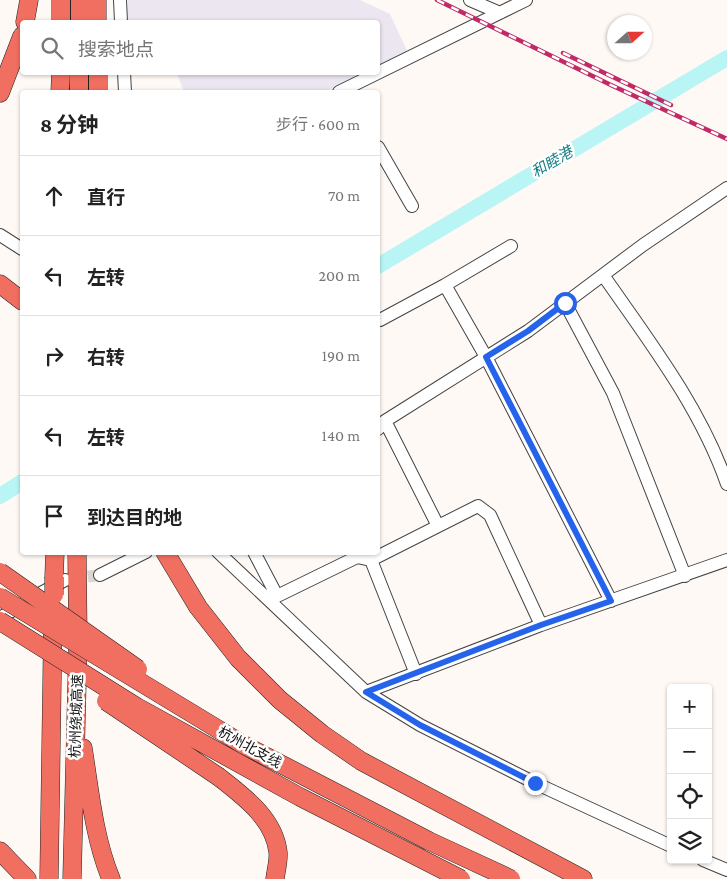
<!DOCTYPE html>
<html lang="zh">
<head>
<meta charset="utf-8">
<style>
	body { margin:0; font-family:"Crimson Pro","Noto Sans SC",serif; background:#f6f6f6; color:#222 }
	.controls { position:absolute; right:15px; bottom:15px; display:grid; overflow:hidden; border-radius:5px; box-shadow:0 1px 4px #0004 }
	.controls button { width:45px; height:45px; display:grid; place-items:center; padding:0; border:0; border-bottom:1px solid #e0e0e0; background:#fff; color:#222; font:25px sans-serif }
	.compass { position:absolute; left:607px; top:15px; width:45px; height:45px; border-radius:50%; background:#fff; box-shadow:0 1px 4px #0004; rotate:69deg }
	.stop { position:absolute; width:15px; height:15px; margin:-11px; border:4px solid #2563eb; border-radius:50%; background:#fff }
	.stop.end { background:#2563eb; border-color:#fff; box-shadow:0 1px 5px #0008 }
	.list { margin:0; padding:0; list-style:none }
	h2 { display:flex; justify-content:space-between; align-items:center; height:65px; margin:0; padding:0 20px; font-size:21px }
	h2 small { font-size:16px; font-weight:400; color:#767676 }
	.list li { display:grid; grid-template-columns:32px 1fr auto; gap:15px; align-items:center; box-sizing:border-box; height:80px; padding:0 20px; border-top:1px solid #e0e0e0 }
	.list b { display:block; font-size:19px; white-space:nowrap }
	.list em { font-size:16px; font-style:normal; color:#767676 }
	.icon { flex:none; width:28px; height:28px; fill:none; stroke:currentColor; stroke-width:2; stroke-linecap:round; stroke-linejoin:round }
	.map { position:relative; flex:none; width:727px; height:879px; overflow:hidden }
	.search { position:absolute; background:#fff; box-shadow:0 1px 4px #0004; left:20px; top:20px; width:360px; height:55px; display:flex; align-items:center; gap:12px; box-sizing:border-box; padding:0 18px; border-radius:5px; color:#767676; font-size:19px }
	.panel { position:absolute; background:#fff; box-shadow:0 1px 4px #0004; left:20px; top:90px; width:360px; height:465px; border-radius:5px }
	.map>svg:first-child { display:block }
</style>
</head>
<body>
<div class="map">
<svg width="727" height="879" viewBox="0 0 727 879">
	<rect width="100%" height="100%" fill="#fff9f5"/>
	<path fill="#ebe6ef" d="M128,0h232l30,14 18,39 -30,15v-46h-251z
		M177,73h190l-43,19h-140z"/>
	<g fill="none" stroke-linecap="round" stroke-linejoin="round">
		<path stroke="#baf5f5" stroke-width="16" d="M378,266l349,-208
			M0,496l22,-14"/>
		<path stroke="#dbd6d3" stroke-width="12" stroke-dasharray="12 6" stroke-linecap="butt" d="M70,579l30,-4"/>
		<g stroke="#444" stroke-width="14">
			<path id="minor" d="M120,0l1,22
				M470,0l30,13
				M124,72l1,20
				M339,92l187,-92
				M378,147l34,59
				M0,235l22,14
				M511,246l-66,39 41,72 125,244
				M603,275c46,66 97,132 124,209
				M565,303l48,90 72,183
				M380,320l65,-35
				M385,421l53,105
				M378,429l7,-8 143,-90 115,-86 84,-57
				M218,552l148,140 54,33 115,58 136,63
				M254,552l23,44
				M371,560l45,114
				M100,575l46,-23
				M269,600l88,-43 14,3 107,-54 12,9 51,110
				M0,618l41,-25 24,-13
				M366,692l175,-67 186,-65
				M703,860l24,10"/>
		</g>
		<g stroke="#222" stroke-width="19">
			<path id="highway" d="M97,0v22
				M25,22l4,-22
				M61,22v-22
				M80,22v-22
				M98,72v20
				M60,92l1,-20
				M79,92v-20
				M0,93l22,-57
				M0,284l22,17
				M165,552l33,55 40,51 42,42 42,34 39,27 222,118
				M54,577l1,-25
				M83,748c7,44 11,90 28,131
				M219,777c24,19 55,41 59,75 1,8 -2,18 -3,27
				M0,851l27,28
				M49,879l4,-264
				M72,879l6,-236 -1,-91"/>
		</g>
		<use href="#minor" stroke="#fff" stroke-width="12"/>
		<use href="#highway" stroke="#f16f61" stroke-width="18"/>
		<g stroke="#c02a67" stroke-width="4.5">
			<path id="rail" d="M437,0l176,86 114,53
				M563,53l108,52"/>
		</g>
		<use href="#rail" stroke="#fff" stroke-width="2.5" stroke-dasharray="8" stroke-linecap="butt"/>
		<g stroke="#222" stroke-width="19" stroke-linecap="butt">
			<path id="highway-bridge" d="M0,572l138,97
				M54,595v-18
				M0,597l244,148 185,96 82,38
				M0,621l137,86 163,90 161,82
				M106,701l113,76"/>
		</g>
		<use href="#highway-bridge" stroke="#f16f61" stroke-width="18"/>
	</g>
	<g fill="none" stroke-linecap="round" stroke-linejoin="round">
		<path stroke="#2563eb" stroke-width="6" d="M535,783l-115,-58 -54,-33 175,-67 70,-24 -125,-244 42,-26 37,-28"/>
	</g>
	<g text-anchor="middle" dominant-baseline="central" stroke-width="5" stroke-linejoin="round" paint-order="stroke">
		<g font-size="14" fill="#111" stroke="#fff">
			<text transform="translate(76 716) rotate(-88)">杭州绕城高速</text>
			<text transform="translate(250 747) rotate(29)">杭州北支线</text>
		</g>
		<g font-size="15" font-style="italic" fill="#197d85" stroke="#fff">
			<text transform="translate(552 162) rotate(-31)">和睦港</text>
		</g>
	</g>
</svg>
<div class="controls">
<button>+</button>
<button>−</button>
<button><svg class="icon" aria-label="locate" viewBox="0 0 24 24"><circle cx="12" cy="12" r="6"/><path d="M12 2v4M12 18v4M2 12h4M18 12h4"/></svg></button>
<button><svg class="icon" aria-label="layers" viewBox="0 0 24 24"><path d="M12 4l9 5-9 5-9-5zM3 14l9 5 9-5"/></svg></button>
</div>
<svg class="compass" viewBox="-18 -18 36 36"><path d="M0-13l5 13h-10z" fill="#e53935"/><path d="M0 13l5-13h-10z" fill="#767676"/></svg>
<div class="stop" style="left:565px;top:303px"></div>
<div class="stop end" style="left:535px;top:783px"></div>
<div class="search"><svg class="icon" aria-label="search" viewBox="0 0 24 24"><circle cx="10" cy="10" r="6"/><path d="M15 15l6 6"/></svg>搜索地点</div>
<section class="panel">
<h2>8 分钟<small>步行 · 600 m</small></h2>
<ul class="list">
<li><svg class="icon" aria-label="ahead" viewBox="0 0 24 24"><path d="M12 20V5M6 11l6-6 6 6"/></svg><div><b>直行</b></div><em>70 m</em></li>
<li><svg class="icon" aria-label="left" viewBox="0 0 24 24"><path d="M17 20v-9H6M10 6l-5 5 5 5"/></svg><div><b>左转</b></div><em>200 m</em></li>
<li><svg class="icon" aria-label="right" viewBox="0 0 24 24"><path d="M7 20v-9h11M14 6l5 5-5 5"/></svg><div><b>右转</b></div><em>190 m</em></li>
<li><svg class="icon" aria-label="left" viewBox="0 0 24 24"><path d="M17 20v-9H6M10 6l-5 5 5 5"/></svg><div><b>左转</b></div><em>140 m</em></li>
<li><svg class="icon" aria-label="arrive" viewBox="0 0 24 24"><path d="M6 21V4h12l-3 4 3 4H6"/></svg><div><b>到达目的地</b></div></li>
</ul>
</section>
</div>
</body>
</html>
